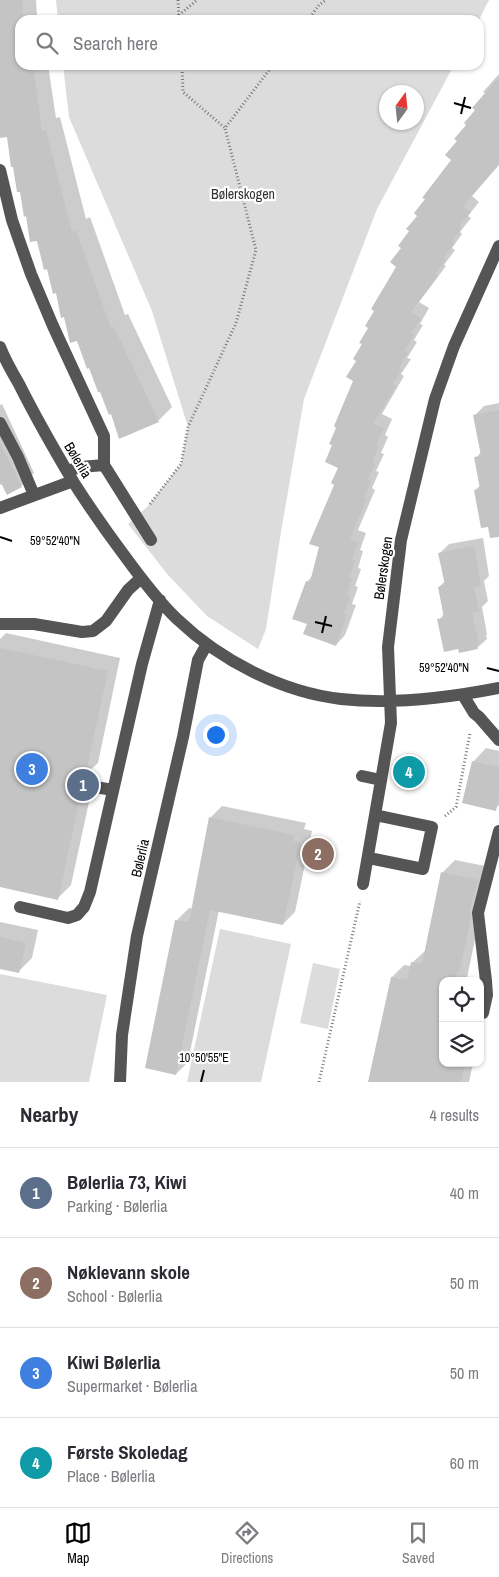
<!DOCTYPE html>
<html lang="en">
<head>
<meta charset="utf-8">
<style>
	body { margin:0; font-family:"Archivo Narrow",sans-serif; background:#f2f2f3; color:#2b2b33 }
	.controls { position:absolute; right:15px; bottom:15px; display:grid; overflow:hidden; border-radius:10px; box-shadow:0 1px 4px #0004 }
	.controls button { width:45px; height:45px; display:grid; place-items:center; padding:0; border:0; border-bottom:1px solid #e1e1e2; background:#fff; color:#2b2b33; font:25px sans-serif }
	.compass { position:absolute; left:379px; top:85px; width:45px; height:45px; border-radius:50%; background:#fff; box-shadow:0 1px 4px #0004; rotate:15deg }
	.you { position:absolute; left:215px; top:734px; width:18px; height:18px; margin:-12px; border:4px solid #fff; border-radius:50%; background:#1a73e8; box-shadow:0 0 0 8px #1a73e833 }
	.badge { display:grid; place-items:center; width:32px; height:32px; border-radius:50%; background:#000; color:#fff; font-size:16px; font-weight:700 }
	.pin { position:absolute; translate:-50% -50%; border:2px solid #fff; box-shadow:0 1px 5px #0006 }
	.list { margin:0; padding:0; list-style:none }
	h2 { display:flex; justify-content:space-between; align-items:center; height:65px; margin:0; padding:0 20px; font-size:21px }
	h2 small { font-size:16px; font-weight:400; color:#7c7c81 }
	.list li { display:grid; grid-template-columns:32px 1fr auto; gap:15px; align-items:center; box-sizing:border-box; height:90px; padding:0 20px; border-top:1px solid #e1e1e2 }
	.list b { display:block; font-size:19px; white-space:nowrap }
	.list p { margin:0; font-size:16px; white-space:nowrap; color:#7c7c81 }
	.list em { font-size:16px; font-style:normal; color:#7c7c81 }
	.icon { flex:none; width:28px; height:28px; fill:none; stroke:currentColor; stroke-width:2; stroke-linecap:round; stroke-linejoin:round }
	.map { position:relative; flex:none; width:499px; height:1082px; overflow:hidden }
	.search { position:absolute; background:#fff; box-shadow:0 1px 4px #0004; left:15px; right:15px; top:15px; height:55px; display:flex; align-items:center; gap:12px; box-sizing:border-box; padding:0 18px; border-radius:15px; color:#7c7c81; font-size:19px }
	.sheet { height:425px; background:#fff }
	nav { display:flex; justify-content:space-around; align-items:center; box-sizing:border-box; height:70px; border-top:1px solid #e1e1e2; background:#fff; font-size:14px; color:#7c7c81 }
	nav a { display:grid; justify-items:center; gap:2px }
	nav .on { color:#000 }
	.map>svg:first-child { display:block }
</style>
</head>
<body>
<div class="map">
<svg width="499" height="1082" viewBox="0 0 499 1082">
	<rect width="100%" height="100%" fill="#fff"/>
	<path fill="#dcdcdc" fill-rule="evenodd" d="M56,0h433l-10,20h-421z
		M63,65h391l-77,144 -73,190 -23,133 -15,97 -8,20 -51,-33 -39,-41 -40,-51 19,-17 34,-43 7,-37 -36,-116 -83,-194zM386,92h30v30h-30z
		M220,929l71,15 -30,138h-74z
		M313,963l27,6 -12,60 -28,-6z
		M0,974l107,21 -18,87h-89z"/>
	<path fill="#0003" d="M0,0h36l1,16h4l1,4h-22v45h28l8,53 4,-1 26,102 4,-2 35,98 3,-1 44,93 -14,14 -46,-8 -47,-97 -38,-101 -19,-79 -8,-17z
		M499,74v90l-27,32 7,6 -11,14 3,2 -11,14 2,2 -10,14 3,2 -11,15 2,1 -27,36 10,6 -9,16 3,1 -9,15 3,2 -10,16 4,1 -10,15 3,2 -22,38 10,5 -7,16 3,2 -7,16 3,1 -8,17 3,1 -7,16 3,2 -17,40 8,3 -6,17 3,1 -5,17 3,1 -6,17 3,1 -6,17 4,1 -11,30 -9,10 -28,-22 -1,-41 6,-7 27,-108 -7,-23 5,-17 16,-46 3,-20 7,-17 34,-77 5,-19 16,-32 34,-56 6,-19 27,-47 -3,-2z
		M499,403v120l-24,-33 6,-5 -5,-27 5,-6 -6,-37 9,-9z
		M2,404l32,69 -13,13 -18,-2 -3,1v-80z
		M483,538l6,38 -5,5 4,20 -6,6 5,27 -1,1 1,4 -10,9 -38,-28 5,-6 -5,-27 6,-6 -5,-28 9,-9z
		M6,633l114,25 -22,105 -10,9v3l6,4 -23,106 -13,13 -58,-13v-246z
		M486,748l13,3v54l-4,4 -22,-47z
		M222,806l84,17 -2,6 8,2 -17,81 -12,12 -64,-14 -31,152 -12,12 1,-154 12,-12 4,1 17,-91z
		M455,860l35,7 -23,111 24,5 -11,48v-50h-37v82h30l-4,19h-100l23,-105 12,-12 7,1 1,-3 14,-13 17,-78z
		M0,922l38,8 -6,28 -14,14 -18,-4z"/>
	<path fill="#c4c4c4" d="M0,0h22l1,20h-3v45h13l9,66 4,-1 26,102 4,-2 35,98 3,-1 45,95 -40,17 -8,-25 -2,1 -9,-23h-2l-9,-24 -2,1 -10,-28 -7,2 -6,-26 -3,1 -5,-25 -3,1 -6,-25 -3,1 -7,-29 -7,1 -4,-26 -2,1 -4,-25h-3l-4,-25h-2l-4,-30 -7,1z
		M499,77v88l-36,41 8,6 -11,14 2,2 -10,14 2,2 -11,14 3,2 -11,14 3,2 -27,36 10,6 -10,15 3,2 -9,15 3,2 -9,15 3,2 -9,15 3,2 -23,38 11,4 -8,17 3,1 -7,16 3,2 -7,16 3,2 -7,16 3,1 -17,40 8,3 -6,17 3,2 -6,16 3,1 -5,17 3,1 -6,17 3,1 -11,32 -33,-12 4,-10 -15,-5 14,-38 4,1 9,-35 -10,-3 25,-59 -3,-2 7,-15 -13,-6 7,-17 -3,-1 7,-16 -2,-2 19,-45 -7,-4 10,-16 -3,-2 9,-15 -3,-1 9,-15 -3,-2 9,-15 -3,-2 25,-42 -6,-5 11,-14 -3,-2 11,-15 -3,-2 11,-13 -3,-3 11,-14 -3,-1 29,-38 -6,-5 12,-14 -3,-2 12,-14 -2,-2 11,-13 -3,-2z
		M499,410v127l-9,1 -2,-11 -7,1 -7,-38 6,-1 -6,-32 7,-1 -8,-41z
		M0,443l22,44 -15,8 -7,-14z
		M474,546l7,40 -7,1 5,24 -7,2 7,31 -2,1 1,4 -19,4 -1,-4 -14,3 -7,-33 7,-1 -6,-31 7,-2 -7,-32z
		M0,648l108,23 -23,106 -5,1 -5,5 1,5 5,5 -23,107 -58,-13z
		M472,761l27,6v28l-3,16 -34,-8z
		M209,817l85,18 -1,6 8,1 -18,83 -73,-15 -34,165 -31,-7 30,-148 14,2z
		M441,872l37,8 -8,31 1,8 -12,54 -2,-1 -2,9h-12v82h22l-4,19h-93l23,-105 16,3 4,-18 11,2z
		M0,937l26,6 -7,30 -19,-4z"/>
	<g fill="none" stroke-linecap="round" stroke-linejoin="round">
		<path stroke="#777" stroke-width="3" stroke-dasharray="1 2.5" stroke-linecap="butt" d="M178,0l1,20
			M179,15l18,-15
			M308,20l11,-15 7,-5
			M182,65l1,27 42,36
			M150,504l31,-40 7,-37 48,-104 20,-73 -31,-122 48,-63
			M445,816l11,-9 14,-74
			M319,1082l41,-181"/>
		<path stroke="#555" stroke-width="12" d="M0,170l12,50 19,54 22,52 51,110v29l47,75
			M0,347c5,13 12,25 19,37 17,34 36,67 55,99 16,25 32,48 50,72 16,22 33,45 53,64 43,41 104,73 164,80 52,6 107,-1 158,-11
			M0,423l18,34 16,38
			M67,471l14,-4 23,-2
			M0,508l73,-27
			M0,624h34l48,8 11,-1 13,-10 22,-31 13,-12
			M463,695l11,18 5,4 20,23
			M362,776l19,4
			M83,785l30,5
			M369,858l54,11 9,-42 -57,-12
			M363,884l28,-161 -3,-76 13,-107 34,-141 19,-53 45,-100
			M20,907l48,11 9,-3 7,-8 6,-15 52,-228 18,-64
			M483,1013l4,-18 -1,-14 -8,-68 21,-82
			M120,1082l2,-47 15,-99 46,-199 15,-77 9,-16"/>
	</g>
	<path fill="none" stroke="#000" stroke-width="2" d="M454,103l17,5M461,114l4,-17M0,537l12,4M315,622l17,4M322,633l4,-17M487,668l12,3M201,1082l3,-12"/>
	<g text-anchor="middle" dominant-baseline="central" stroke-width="4.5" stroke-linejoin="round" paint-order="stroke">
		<g font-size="14" fill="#333" stroke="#fff">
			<text x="243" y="194">Bølerskogen</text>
		</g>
		<g font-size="14" fill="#000" stroke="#fff">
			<text transform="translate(78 460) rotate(59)">Bølerlia</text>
			<text transform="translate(383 568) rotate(-82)">Bølerskogen</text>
			<text transform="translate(140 858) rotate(-77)">Bølerlia</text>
		</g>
	</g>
	<g font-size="12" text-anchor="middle" fill="#000" stroke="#fff" stroke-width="4.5" stroke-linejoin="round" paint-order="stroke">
		<text x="55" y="545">59°52'40"N</text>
		<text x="444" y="672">59°52'40"N</text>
		<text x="204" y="1062">10°50'55"E</text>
	</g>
</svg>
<div class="controls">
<button><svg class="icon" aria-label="locate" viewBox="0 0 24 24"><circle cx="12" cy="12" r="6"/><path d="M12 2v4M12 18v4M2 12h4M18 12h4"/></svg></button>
<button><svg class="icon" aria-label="layers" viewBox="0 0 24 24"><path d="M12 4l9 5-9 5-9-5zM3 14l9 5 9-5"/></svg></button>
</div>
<svg class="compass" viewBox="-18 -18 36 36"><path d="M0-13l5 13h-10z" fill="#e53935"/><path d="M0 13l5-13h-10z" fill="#7c7c81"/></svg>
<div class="you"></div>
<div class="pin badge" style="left:83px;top:785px;background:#5c6f8a">1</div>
<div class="pin badge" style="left:318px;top:854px;background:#8d6e63">2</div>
<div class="pin badge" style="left:32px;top:769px;background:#3f7fe0">3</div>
<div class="pin badge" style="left:409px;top:772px;background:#0f9aa8">4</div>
<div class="search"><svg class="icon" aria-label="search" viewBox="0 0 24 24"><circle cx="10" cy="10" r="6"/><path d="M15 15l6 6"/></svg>Search here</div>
</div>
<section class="sheet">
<h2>Nearby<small>4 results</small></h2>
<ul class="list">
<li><span class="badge" style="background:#5c6f8a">1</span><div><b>Bølerlia 73, Kiwi</b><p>Parking · Bølerlia</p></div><em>40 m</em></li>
<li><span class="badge" style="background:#8d6e63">2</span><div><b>Nøklevann skole</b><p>School · Bølerlia</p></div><em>50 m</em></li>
<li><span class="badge" style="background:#3f7fe0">3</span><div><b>Kiwi Bølerlia</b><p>Supermarket · Bølerlia</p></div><em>50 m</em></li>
<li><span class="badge" style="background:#0f9aa8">4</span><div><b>Første Skoledag</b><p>Place · Bølerlia</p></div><em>60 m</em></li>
</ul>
</section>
<nav>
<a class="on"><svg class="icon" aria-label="map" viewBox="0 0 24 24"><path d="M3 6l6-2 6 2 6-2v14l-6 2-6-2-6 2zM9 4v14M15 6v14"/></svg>Map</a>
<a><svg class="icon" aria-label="directions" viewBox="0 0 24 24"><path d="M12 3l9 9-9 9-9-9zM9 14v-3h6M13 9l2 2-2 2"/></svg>Directions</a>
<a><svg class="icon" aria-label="saved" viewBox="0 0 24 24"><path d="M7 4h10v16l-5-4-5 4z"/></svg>Saved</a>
</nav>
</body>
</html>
